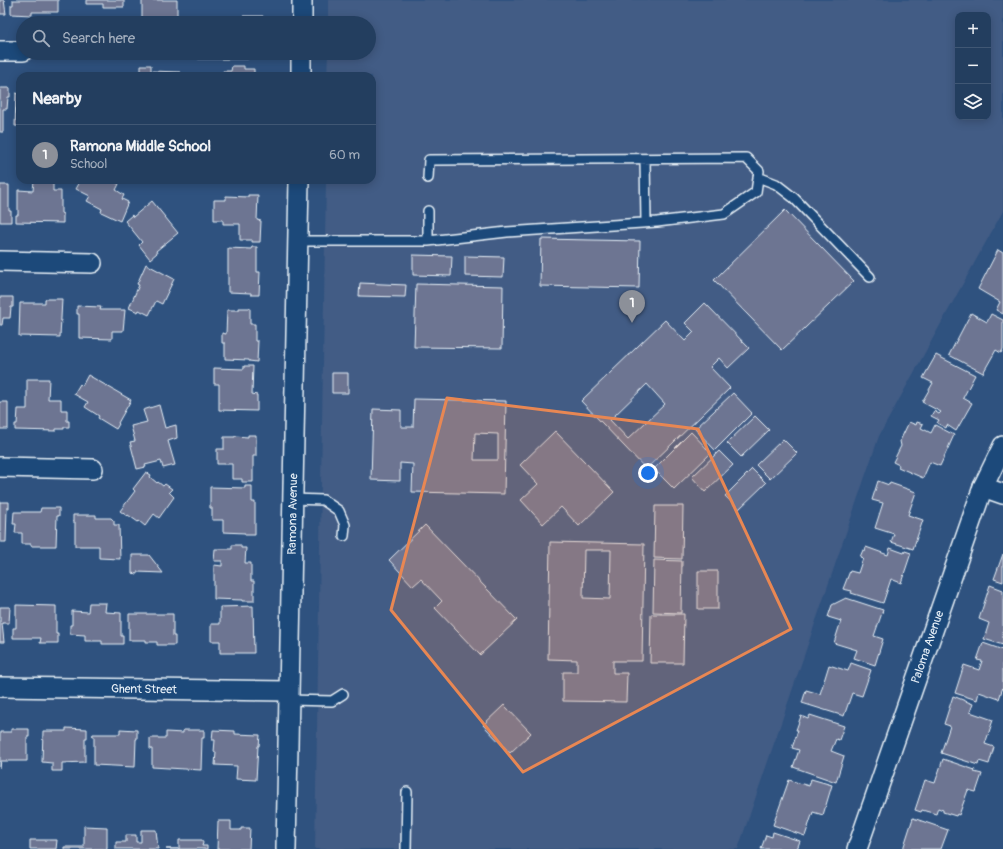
<!DOCTYPE html>
<html lang="en">
<head>
<meta charset="utf-8">
<style>
	body { margin:0; font-family:Pangolin,sans-serif; background:#2f4968; color:#f1f3f6 }
	.controls { position:absolute; right:12px; top:12px; display:grid; overflow:hidden; border-radius:8px; box-shadow:0 2px 10px #0003 }
	.controls button { width:36px; height:36px; display:grid; place-items:center; padding:0; border:0; border-bottom:1px solid #405774; background:#233e5f; color:#f1f3f6; font:20px sans-serif }
	.you { position:absolute; left:648px; top:473px; width:14px; height:14px; margin:-10px; border:3px solid #fff; border-radius:50%; background:#1a73e8; box-shadow:0 0 0 6px #1a73e833 }
	.badge { display:grid; place-items:center; width:26px; height:26px; border-radius:50%; background:#8c9099; color:#fff; font-size:13px; font-weight:700 }
	.pin { position:absolute; translate:-50% -33px; filter:drop-shadow(0 1px 2px #0008) }
	.pin::after { content:''; position:absolute; top:21px; width:14px; height:12px; background:inherit; clip-path:polygon(0 0,100% 0,50% 100%) }
	.list { margin:0; padding:0; list-style:none }
	h2 { display:flex; justify-content:space-between; align-items:center; height:52px; margin:0; padding:0 16px; font-size:17px }
	h2 small { font-size:13px; font-weight:400; color:#a3aebd }
	.list li { display:grid; grid-template-columns:26px 1fr auto; gap:12px; align-items:center; box-sizing:border-box; height:60px; padding:0 16px; border-top:1px solid #405774 }
	.list b { display:block; font-size:15px; white-space:nowrap }
	.list p { margin:0; font-size:13px; white-space:nowrap; color:#a3aebd }
	.list em { font-size:13px; font-style:normal; color:#a3aebd }
	.icon { flex:none; width:22px; height:22px; fill:none; stroke:currentColor; stroke-width:2; stroke-linecap:round; stroke-linejoin:round }
	.map { position:relative; flex:none; width:1003px; height:849px; overflow:hidden }
	.search { position:absolute; background:#233e5f; box-shadow:0 2px 10px #0003; left:16px; top:16px; width:360px; height:44px; display:flex; align-items:center; gap:10px; box-sizing:border-box; padding:0 14px; border-radius:22px; color:#a3aebd; font-size:15px }
	.panel { position:absolute; background:#233e5f; box-shadow:0 2px 10px #0003; left:16px; top:72px; width:360px; height:112px; border-radius:12px }
	.map>svg:first-child { display:block }
</style>
</head>
<body>
<div class="map">
<svg width="1003" height="849" viewBox="0 0 1003 849">
	<rect width="100%" height="100%" fill="#2f527f"/>
	<filter id="ink" filterUnits="userSpaceOnUse"><feTurbulence type="fractalNoise" baseFrequency=".025" numOctaves="2"/><feDisplacementMap in="SourceGraphic" scale="8" xChannelSelector="R" yChannelSelector="G"/><feConvolveMatrix kernelMatrix="1 2 1 2 8 2 1 2 1" color-interpolation-filters="sRGB"/></filter>
	<g filter="url(#ink)">
		<path fill="#425c85" fill-rule="evenodd" d="M328,0h675v211l-124,225 -141,413h-423l11,-669h46v-104h-45l1,-23h41v-30h-41zM958,15h30v102h-30z"/>
		<path fill="#6d7492" stroke="#e8f1f8" fill-rule="evenodd" d="M0,0h4l2,14h-6z
			M13,0h45v12h-26v3l-21,-1v-9h2z
			M86,0h38v7h-21v-3h-17z
			M142,0h35v21h-7v2h-28z
			M243,16h20v7h-20z
			M199,53h49v6h-50z
			M141,65h10v6l29,1v4h-39z
			M232,66h12v3h10v7h-31v-5h8z
			M0,88h10v9h-2l-1,12h-4v23h-3z
			M16,93l4,1v32h-5z
			M34,180h19v11h8v22l2,1v9l-47,-1v-7h2v-25l15,1z
			M81,180h29l9,4 -3,6 8,5 -2,4 6,3 -8,19 -19,-9 1,-3 -15,-8 3,-5 -14,-7z
			M0,185h9v26h2v11h-11z
			M248,195h10l-1,25 4,1 -1,21h-8v-2h-12v-16h-17v-4h-9v-20h12v-4l22,1z
			M152,201l26,32 -22,18 1,2 -7,6 -11,-14 3,-3 -17,-21 7,-6 1,2z
			M785,210l69,71 -72,69 -68,-70z
			M541,239l99,2 -1,47 -99,-2z
			M252,247h5v25h3l-1,23h-8v-2l-23,-1v-44l23,1z
			M998,250l5,3v61l-7,-4 4,-8 -22,-13z
			M413,255l39,1 -1,20 -38,-1z
			M465,256l39,1 -1,20 -38,-1z
			M146,264l28,15 -12,25 -6,-3 -7,14 -10,-5 -1,2 -9,-4 10,-23 -2,-1z
			M360,283l46,2 -1,12 -46,-1z
			M416,284l87,2 -1,62 -88,-1z
			M0,297h13v10h-2l-1,11h-7l-1,7h-2z
			M45,299h17l-2,38 -41,-1 1,-33h25z
			M705,303l44,45 -21,20 -9,-10 -9,9 20,21 -84,81 -65,-68 84,-81 20,21 9,-9 -9,-9zM647,384l18,20 -37,35 -18,-19z
			M77,306l24,1 -1,3h25l-2,21h-11v8l-33,-1v-24h-2z
			M239,308h11v16h5v17h3l-1,21 -8,-1v-1l-24,-1v-16h-3v-10l4,1 1,-24h12z
			M971,313l16,9 4,-8 12,6v29l-2,4 -5,-3 -13,23 -34,-18z
			M936,355l39,20 -12,23 9,5 -16,28 -9,-6 -1,3 -9,-5 2,-3 -8,-4 3,-5 5,3 2,-2 -19,-10 11,-19 -10,-5z
			M244,366h9l-1,28 5,1v16l-38,-1v-26h-5v-16l30,1z
			M332,373h16v20h-16z
			M88,375l43,25 -13,23 1,1 -3,5 -18,-11 1,-2 -14,-9 3,-5 -14,-8 6,-10 2,2z
			M27,379h22l-1,20h13v11h6v11h2v6h-5v2h-8v2l-41,-1v-6h2l1,-15h9z
			M733,393l19,20 -37,37 -20,-21z
			M414,399l92,2 -2,93 -92,-2 1,-28 -13,-1v18l-29,-1 2,-71 28,1v17h12zM475,433l23,1v26h-24z
			M0,402h8v27h-8z
			M159,405l6,23 11,-3 1,13 -9,3 7,24 -12,3 -2,-7 -16,4 1,2 -9,2 -7,-27 5,-1 -4,-15 16,-4 -4,-12z
			M755,416l14,14 -28,27 -14,-14z
			M909,422l7,3 1,-3 6,2 -2,4 10,5 4,-8 19,10 -14,31 -10,-4 -7,16 -25,-11 1,-2 -6,-3 8,-16 -1,-5z
			M555,431l59,61 -35,34 -18,-19 -18,17 -22,-24 17,-16 -18,-19z
			M691,432l20,21 -37,36 -20,-20z
			M248,435h8v21h-3v26h-11v-3h-10v-15h-15v-15h7v-12h11v-1l13,1z
			M783,439l14,14 -27,26 -14,-14z
			M719,451l14,14 -28,27 -13,-15z
			M752,469l14,14 -27,26 -14,-13z
			M146,472l5,3 -1,2 7,6 1,-1 5,4 2,-2 7,5 -3,3 5,5 -15,21 -5,-4 -9,12 -6,-5 -1,1 -10,-7 -1,1 -7,-5 15,-20 -2,-2z
			M878,481l11,4 1,-2 26,9 -8,23 15,5 -10,29 -22,-7 3,-8 -19,-6 8,-25 -11,-3z
			M245,486h7v16h3v33h-10v-2l-22,-1v-12h-11v-12h-2v-21l35,1z
			M0,502h9v6h-2l-1,34h-6z
			M655,506h28l-1,53 -28,-1z
			M41,508h18v8h-2l-1,30h-25v-2h-9v-11h-7l1,-9h-3l1,-12h26z
			M73,515h23v3h15l3,3v4h5l1,34 -21,-1v-12h-24v-24h-2z
			M425,525l92,95 -37,35 -45,-47 7,-7 -21,-22 -8,7 -24,-26z
			M550,542l94,2 -2,117h-29v12h14l-1,29 -63,-1v-29h14v-12l-29,-1zM584,550h27l-1,49 -27,-1z
			M232,545h9v3h5l-1,15h6v18h3v20h-12v-1l-28,-1v-34l8,1v-5h-8l1,-12h17z
			M866,547l22,8 2,-7 14,5 1,-2 6,2 -10,30 -10,-4 -8,24 -32,-10 1,-2 -9,-2 7,-18 8,2 5,-15 -3,-1 3,-7 2,1z
			M1003,554v28l-9,-3z
			M132,555h17l14,18 -26,-1v2l-5,-1z
			M654,560l28,1 -1,52 -28,-1z
			M698,571h20v38h-20z
			M990,585l13,5v55l-19,-6 5,-16 -10,-4z
			M846,598l37,12 -9,26 9,3 -8,26 -21,-7 3,-8 -23,-7 7,-22 -13,-4 4,-12z
			M89,603h17l-1,9 16,1v23h2v8h-21v-3h-17v-6l-15,-1v-9h2v-14l16,1z
			M16,605l40,1v28h2v9h-18l1,-5h-28v-10h3z
			M253,606l1,47h-34v-12h-9v-17h9v-17z
			M0,607h10l-1,16h-7l2,19h-4z
			M129,614h44v22h2v9h-18v-3h-11v-2h-17z
			M651,614h33l-1,49h-33z
			M983,643l20,7v37l-4,12 -20,-7 -2,8 -22,-7 9,-28 15,5 3,-9 -5,-1z
			M851,663l20,7 -9,26 -10,-3 -8,23 -42,-13 4,-13 14,4 9,-29 19,6z
			M953,696l20,8 -3,8 23,8 -8,24 9,3 -5,17 -10,-3 -1,4 -37,-12 9,-27 -6,-2z
			M504,705l27,28 -21,20 -27,-28z
			M810,715l34,11 -5,14 -3,-1 -5,12 13,5 -8,26 -43,-15 6,-17 -7,-2 6,-18h-2l5,-14 7,3z
			M66,728l21,1v9h-2v24l-23,1v8h-10v-8l-10,-1 1,-31h23z
			M11,729h18v8h-2v24h-26l-1,7v-36h11z
			M120,729l17,1v9h-1l-1,28 -41,-2v-29h-2l1,-2h27z
			M183,730h21v8h-2l-1,32 -49,-3v-18h-2v-11h16v-6l17,1z
			M213,730l22,1v3l25,1 -1,11h-1l-2,34 -20,-1 1,-13 -22,-1 1,-13h-2l1,-12h-3z
			M943,759l32,11 -1,2 8,2 -6,18 -8,-2 -9,25 -2,-1 -1,2 -13,-4v-2l-5,-2 -2,6 -14,-4 -1,2 -6,-2 10,-30 10,3z
			M811,779l21,6 -9,30 -10,-3 -8,24 -32,-11 16,-45 20,6z
			M913,818l35,12 -7,19h-38z
			M218,821h13v9h10v-2h9l-1,21h-32z
			M84,826l23,1v22h-43v-2h20z
			M141,830h15l2,19h-42v-7h10v-7h10v7h5z
			M773,832l27,9 -3,8h-36l5,-14 6,2z
			M30,840h27l-1,9h-26z
			M179,840h23l1,3 -1,3h5v3h-41h13z"/>
		<g fill="none" stroke-linecap="round" stroke-linejoin="round">
			<g stroke="#e8f1f8" stroke-width="12">
				<path id="service" d="M645,159l1,63
					M758,177l18,7 18,14 76,79
					M298,241h130l79,-9 150,-10 67,-8 32,-22 3,-21 -13,-13 -317,2 -1,18
					M428,241v-30
					M292,499l31,1 16,11 6,14 -1,11
					M288,700l44,1 11,-7
					M406,849l1,-57"/>
			</g>
			<g stroke="#e8f1f8" stroke-width="22">
				<g id="minor">
					<path d="M302,23v-23"/>
					<path d="M0,51h23"/>
					<path d="M301,76v-23"/>
					<path d="M0,261l92,2"/>
					<path d="M0,467l93,2"/>
					<path d="M983,487l20,7"/>
					<path id="s1" d="M0,687l288,4"/>
					<path id="s2" d="M286,849l13,-669"/>
					<path id="s3" d="M857,849l126,-362 20,-41"/>
				</g>
			</g>
			<use href="#service" stroke="#1f4a7a" stroke-width="9"/>
			<use href="#minor" stroke="#1f4a7a" stroke-width="19"/>
		</g>
	</g>
	<path fill="#e88753" fill-opacity="0.2" stroke="#e88753" stroke-width="3" stroke-linejoin="round" d="M447,398l251,31 93,200 -268,143 -132,-162z"/>
	<g text-anchor="middle" dominant-baseline="central" stroke-width="4" stroke-linejoin="round" paint-order="stroke">
		<g font-size="12" fill="#e8f1f8" stroke="#1f4a7a">
			<text stroke="none"><textPath href="#s2" startOffset="335">Ramona Avenue</textPath></text>
			<text stroke="none"><textPath href="#s3" startOffset="214">Paloma Avenue</textPath></text>
			<text stroke="none"><textPath href="#s1" startOffset="144">Ghent Street</textPath></text>
		</g>
	</g>
</svg>
<div class="controls">
<button>+</button>
<button>−</button>
<button><svg class="icon" aria-label="layers" viewBox="0 0 24 24"><path d="M12 4l9 5-9 5-9-5zM3 14l9 5 9-5"/></svg></button>
</div>
<div class="you"></div>
<div class="pin badge" style="left:632px;top:323px">1</div>
<div class="search"><svg class="icon" aria-label="search" viewBox="0 0 24 24"><circle cx="10" cy="10" r="6"/><path d="M15 15l6 6"/></svg>Search here</div>
<section class="panel">
<h2>Nearby<small></small></h2>
<ul class="list">
<li><span class="badge">1</span><div><b>Ramona Middle School</b><p>School</p></div><em>60 m</em></li>
</ul>
</section>
</div>
</body>
</html>
